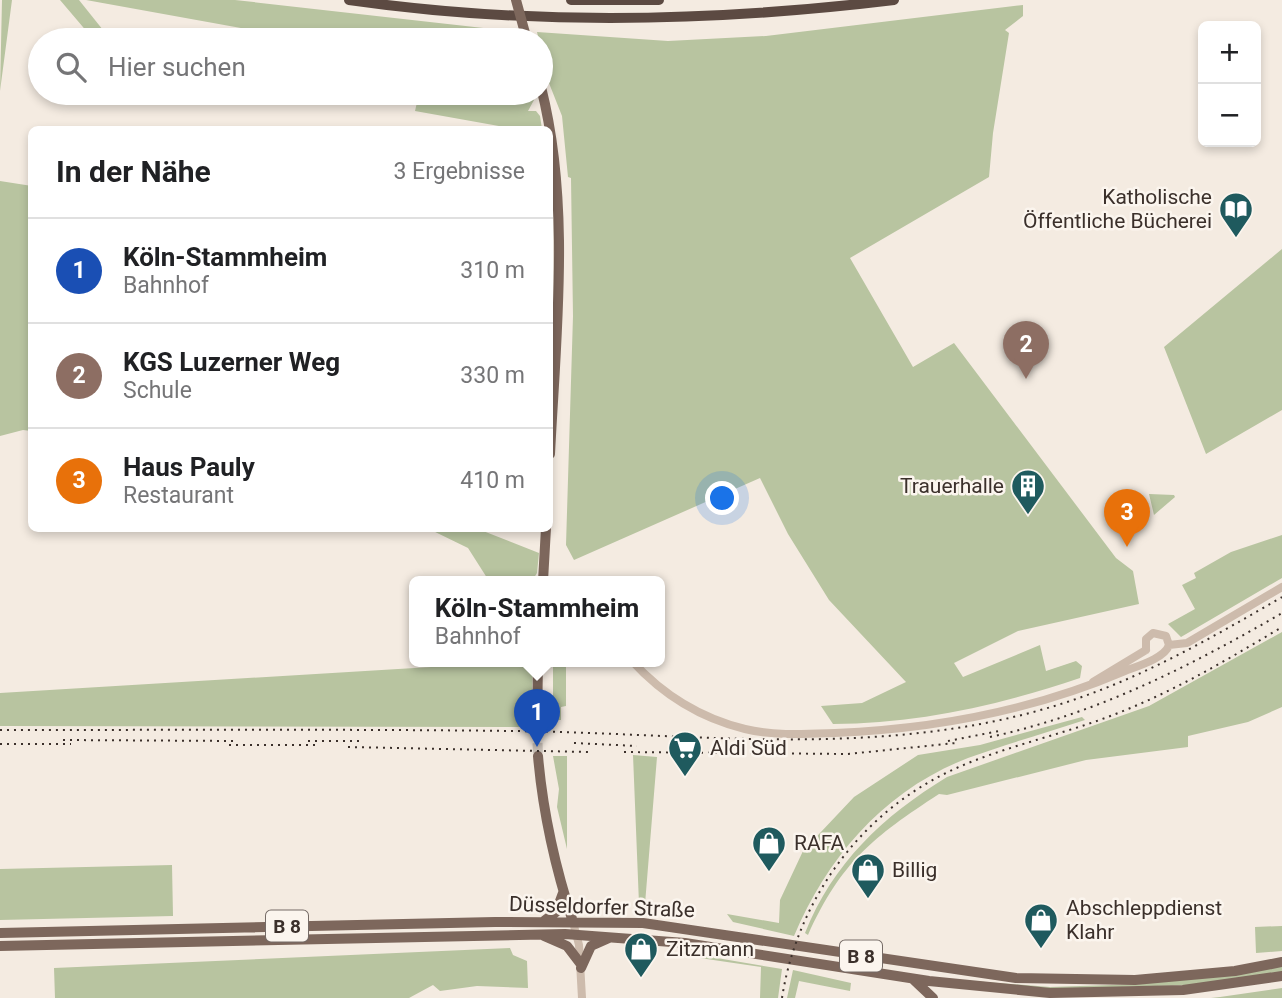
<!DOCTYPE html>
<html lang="de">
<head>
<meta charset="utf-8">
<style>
	body { margin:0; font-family:Roboto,sans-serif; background:#f2f2f2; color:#202124 }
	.controls { position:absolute; right:21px; top:21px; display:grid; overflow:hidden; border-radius:10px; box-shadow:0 4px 10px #0003 }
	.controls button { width:63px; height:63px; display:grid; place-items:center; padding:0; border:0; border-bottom:2px solid #e0e0e0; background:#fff; color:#202124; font:35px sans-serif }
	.you { position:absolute; left:723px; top:499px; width:24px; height:24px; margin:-18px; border:5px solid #fff; border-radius:50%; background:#1a73e8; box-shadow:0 0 0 10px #1a73e833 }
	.badge { display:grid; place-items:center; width:46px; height:46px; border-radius:50%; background:#0f766e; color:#fff; font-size:23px; font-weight:700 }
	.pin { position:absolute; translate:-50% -58px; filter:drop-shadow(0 2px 4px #0008) }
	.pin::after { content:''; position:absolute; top:37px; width:24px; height:21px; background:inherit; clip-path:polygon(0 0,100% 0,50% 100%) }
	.popup { position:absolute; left:409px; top:576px; width:256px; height:91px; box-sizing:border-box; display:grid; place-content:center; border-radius:10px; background:#fff; filter:drop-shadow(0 2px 5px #0005); font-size:23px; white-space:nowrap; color:#757577 }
	.popup b { font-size:26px; color:#202124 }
	.popup::after { content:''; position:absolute; left:50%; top:100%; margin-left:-14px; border:14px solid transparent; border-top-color:#fff }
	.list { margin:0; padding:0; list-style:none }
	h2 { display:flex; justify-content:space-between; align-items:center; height:91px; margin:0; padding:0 28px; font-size:30px }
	h2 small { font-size:23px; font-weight:400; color:#757577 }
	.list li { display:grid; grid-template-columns:46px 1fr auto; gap:21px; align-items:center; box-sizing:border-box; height:105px; padding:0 28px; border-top:2px solid #e0e0e0 }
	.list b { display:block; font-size:26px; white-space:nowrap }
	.list p { margin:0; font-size:23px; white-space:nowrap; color:#757577 }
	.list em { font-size:23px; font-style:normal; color:#757577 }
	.icon { flex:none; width:38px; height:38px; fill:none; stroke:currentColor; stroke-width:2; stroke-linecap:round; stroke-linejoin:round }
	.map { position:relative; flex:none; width:1282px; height:998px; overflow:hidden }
	.search { position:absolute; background:#fff; box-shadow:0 4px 10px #0003; left:28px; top:28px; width:525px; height:77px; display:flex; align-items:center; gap:18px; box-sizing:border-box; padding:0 24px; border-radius:38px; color:#757577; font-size:26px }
	.panel { position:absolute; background:#fff; box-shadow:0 4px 10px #0003; left:28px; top:126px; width:525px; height:406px; border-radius:10px }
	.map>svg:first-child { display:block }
</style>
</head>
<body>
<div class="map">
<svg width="1282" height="998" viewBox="0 0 1282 998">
	<rect width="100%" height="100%" fill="#f4ebe1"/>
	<path fill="#b8c4a0" d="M2,0h10l-12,91z
		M60,0h19l32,40h-17z
		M86,0h149l284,32 2,8h-213z
		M1023,5v11l-18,14 4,3 -16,100 -4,44 -139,81 63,109 41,-24 162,215 17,13 6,33 -121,27 -64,32 9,14 77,-32 6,26 30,-10 6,5 -2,12c-79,27 -164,46 -247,46l-12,-18 41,-3 44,-21 -77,-82 -41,-66 -28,-56 -186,82 -8,-15 7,-229 -2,-138 -3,-1 -6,-61 -15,-38 -10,-46 131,9 98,-5z
		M499,93h34l1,7 -6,11h8l4,5 2,13h-27l-100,-18 3,-13 79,3z
		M0,181l32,5 -1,245 -8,-1 -23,6z
		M1282,249v161l-76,44 -42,-107z
		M1149,494l25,1 1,2 -21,18z
		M429,529h49l61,24 -2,20 -5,8h-43l-21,-33z
		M1282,535v43l-101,59 -13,-13 27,-15 -13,-24 14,-7 -2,-5 37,-21z
		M1282,632v75l-34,15 -60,14v11l-102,13 -139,35 -8,-1c-66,43 -98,68 -131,141l-3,-2c28,-70 78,-117 142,-156l202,-71z
		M432,661h101l-2,66 -531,-1v-33l431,-26z
		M553,661h13v45l-5,1v13h-8z
		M1082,717l3,3c-39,13 -79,24 -117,38 -83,32 -140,98 -174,178l-61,-14 -6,-8 52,9 1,-23 23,-49 51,-54 64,-42 62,-10z
		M633,755l24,2 -12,147h-6z
		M553,756h14v93l-10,-42 2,-18z
		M172,865l1,51 -173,4v-51z
		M1282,926v25l-26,2 -1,-26z
		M510,948l3,7 14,6 1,27 -51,-2 -37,5 -7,-6 -24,13h-354l-1,-30z
		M693,954l89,15 -4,29h-18l1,-31 -68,-10z
		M1282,966v6l-90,13 -142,4 -90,-9 90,7 91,-3z
		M793,970l58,13 -1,8 -51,-10 -4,17h-8z
		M1282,988v10h-71l9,-1z"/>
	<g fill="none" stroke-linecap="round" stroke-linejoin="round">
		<path stroke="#cfc6bd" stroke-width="10" stroke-dasharray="10 5" stroke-linecap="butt" d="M537,728l1,28"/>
		<path stroke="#cdbbac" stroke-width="8" d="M1169,645l18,-2 95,-56
			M1146,650v-11l7,-6 13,3 3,9
			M632,661c31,34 68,57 113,68 28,7 61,5 90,4 100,-4 199,-23 290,-62 13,-5 40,-13 44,-26
			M1093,682l53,-32
			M573,922l6,23 3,53"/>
		<path stroke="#7d675c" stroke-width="10" d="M541,87c30,118 15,247 9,367
			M543,581l3,-53
			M537,728l1,-67
			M538,756c5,58 17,111 35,166
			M544,921l12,-9 7,-19
			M0,933l495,-11 148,1 373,55 119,2 100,-9 47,-9
			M544,936l23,10 13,17
			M0,946l565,-12 120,9 244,38 121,12 133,-3 99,-14
			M581,968l10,-22 18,-8
			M913,979l20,19"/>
		<path stroke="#5c4a42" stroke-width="10" d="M349,0c181,26 364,22 545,0
			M571,0h88"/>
		<path stroke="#3b302b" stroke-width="2" stroke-dasharray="2 5" stroke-linecap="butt" d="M0,730c171,0 343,-1 514,1 189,2 378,31 562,-32 73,-25 139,-63 206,-102
			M990,737c106,-23 199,-70 292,-124
			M63,740l175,1
			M308,741h52
			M948,741l51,-10
			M574,743l63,3
			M0,744h71
			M229,745h87
			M348,747l241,5
			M624,752l224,2 108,-11
			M782,998c15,-97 77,-183 166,-226 52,-25 111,-36 165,-57 60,-23 114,-55 169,-88"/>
		<path stroke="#7d675c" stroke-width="10" d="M516,0l9,33"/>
	</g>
	<defs>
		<g id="library-pin" transform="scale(1.75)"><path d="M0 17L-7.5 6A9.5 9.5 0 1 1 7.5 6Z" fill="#1f5a5e" stroke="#fbf5ee"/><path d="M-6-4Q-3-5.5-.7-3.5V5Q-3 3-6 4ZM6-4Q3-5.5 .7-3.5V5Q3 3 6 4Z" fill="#fff"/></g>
		<g id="building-pin" transform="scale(1.75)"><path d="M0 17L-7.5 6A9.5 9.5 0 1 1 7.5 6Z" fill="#1f5a5e" stroke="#fbf5ee"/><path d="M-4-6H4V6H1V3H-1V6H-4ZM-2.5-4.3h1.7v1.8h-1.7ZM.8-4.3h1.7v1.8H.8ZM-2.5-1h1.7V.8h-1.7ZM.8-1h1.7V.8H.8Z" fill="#fff"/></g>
		<g id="supermarket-pin" transform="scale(1.75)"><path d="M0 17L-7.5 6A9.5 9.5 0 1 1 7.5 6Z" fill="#1f5a5e" stroke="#fbf5ee"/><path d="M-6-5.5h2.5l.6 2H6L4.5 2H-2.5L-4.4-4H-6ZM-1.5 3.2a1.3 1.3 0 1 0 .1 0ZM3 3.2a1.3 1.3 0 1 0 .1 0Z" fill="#fff"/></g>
		<g id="shop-pin" transform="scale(1.75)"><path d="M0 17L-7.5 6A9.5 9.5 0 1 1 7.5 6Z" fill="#1f5a5e" stroke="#fbf5ee"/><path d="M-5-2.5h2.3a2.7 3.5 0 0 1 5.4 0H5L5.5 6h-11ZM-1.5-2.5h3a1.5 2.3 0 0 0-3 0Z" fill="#fff"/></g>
	</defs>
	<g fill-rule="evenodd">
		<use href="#library-pin" x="1236" y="209"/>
		<use href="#building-pin" x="1028" y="486"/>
		<use href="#supermarket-pin" x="685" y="748"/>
		<use href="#shop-pin" x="769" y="843"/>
		<use href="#shop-pin" x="868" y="870"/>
		<use href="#shop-pin" x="1041" y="920"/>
		<use href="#shop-pin" x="641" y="949"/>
	</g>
	<g text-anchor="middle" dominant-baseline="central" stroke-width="5" stroke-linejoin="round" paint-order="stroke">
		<g fill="#fbf5ee" stroke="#756b66" stroke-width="2">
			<rect x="266" y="910.5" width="42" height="31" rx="5"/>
			<rect x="840" y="940.5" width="42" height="31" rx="5"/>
		</g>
		<g font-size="19" font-weight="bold" fill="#3b302b">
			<text x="287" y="926">B 8</text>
			<text x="861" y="956">B 8</text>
		</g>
		<g font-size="21" fill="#3b302b" stroke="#fbf5ee" text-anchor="start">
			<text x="1212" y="197" text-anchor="end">Katholische<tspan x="1212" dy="24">Öffentliche Bücherei</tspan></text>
			<text x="1004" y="486" text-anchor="end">Trauerhalle</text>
			<text x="710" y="748">Aldi Süd</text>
			<text x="794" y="843">RAFA</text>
			<text x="892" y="870">Billig</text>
			<text x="1066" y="908">Abschleppdienst<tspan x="1066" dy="24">Klahr</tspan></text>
			<text x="666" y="949">Zitzmann</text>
		</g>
		<g font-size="21" fill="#3b302b" stroke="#fbf5ee">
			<text transform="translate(602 907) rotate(2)">Düsseldorfer Straße</text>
		</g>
	</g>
</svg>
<div class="controls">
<button>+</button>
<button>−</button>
</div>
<div class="you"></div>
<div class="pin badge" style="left:537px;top:747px;background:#1a4fb4">1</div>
<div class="popup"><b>Köln-Stammheim</b>Bahnhof</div>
<div class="pin badge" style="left:1026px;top:379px;background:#8d6e63">2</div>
<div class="pin badge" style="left:1127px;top:547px;background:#e8710a">3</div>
<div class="search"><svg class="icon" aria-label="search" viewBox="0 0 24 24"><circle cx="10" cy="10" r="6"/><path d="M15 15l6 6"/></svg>Hier suchen</div>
<section class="panel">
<h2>In der Nähe<small>3 Ergebnisse</small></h2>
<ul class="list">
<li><span class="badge" style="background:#1a4fb4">1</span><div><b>Köln-Stammheim</b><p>Bahnhof</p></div><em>310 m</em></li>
<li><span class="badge" style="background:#8d6e63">2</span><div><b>KGS Luzerner Weg</b><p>Schule</p></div><em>330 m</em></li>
<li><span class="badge" style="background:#e8710a">3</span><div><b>Haus Pauly</b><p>Restaurant</p></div><em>410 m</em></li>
</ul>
</section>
</div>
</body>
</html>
